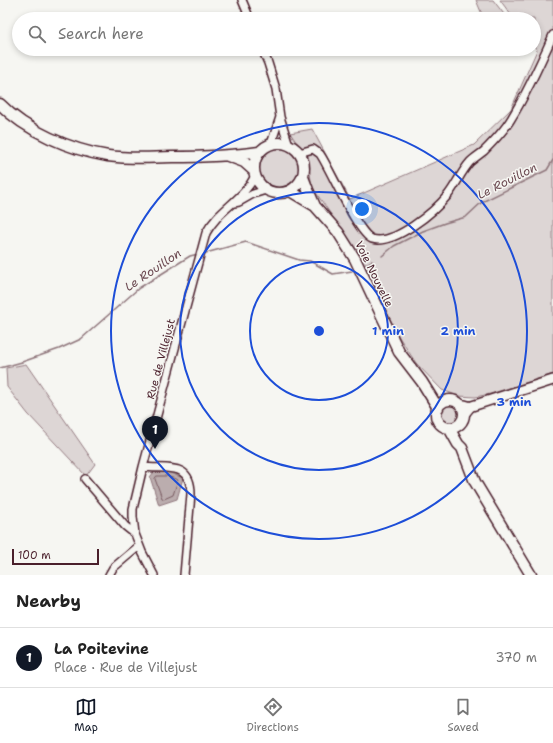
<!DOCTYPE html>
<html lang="en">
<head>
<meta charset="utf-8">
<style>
	body { margin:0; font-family:"Shantell Sans",sans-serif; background:#f6f6f6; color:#222 }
	.scale { position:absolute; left:12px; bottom:10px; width:87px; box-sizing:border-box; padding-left:4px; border:2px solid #4a1f2b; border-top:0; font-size:11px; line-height:14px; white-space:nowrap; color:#4a1f2b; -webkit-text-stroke:3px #f6f6f2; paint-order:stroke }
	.you { position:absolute; left:362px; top:209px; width:14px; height:14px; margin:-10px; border:3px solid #fff; border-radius:50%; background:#1a73e8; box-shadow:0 0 0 6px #1a73e833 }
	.badge { display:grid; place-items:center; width:26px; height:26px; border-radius:50%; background:#111827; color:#fff; font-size:13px; font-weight:700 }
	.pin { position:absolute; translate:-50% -33px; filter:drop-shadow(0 1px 2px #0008) }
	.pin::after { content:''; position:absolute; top:21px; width:14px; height:12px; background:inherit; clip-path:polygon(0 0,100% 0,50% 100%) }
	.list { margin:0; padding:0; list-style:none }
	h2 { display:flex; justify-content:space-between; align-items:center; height:52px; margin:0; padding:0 16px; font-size:17px }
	h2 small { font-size:13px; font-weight:400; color:#767676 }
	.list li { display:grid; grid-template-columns:26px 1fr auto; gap:12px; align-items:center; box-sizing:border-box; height:60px; padding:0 16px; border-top:1px solid #e0e0e0 }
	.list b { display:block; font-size:15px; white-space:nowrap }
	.list p { margin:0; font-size:13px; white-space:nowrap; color:#767676 }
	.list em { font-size:13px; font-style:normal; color:#767676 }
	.icon { flex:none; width:22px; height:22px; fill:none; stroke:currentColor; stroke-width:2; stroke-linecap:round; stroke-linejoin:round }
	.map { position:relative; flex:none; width:553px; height:575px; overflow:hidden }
	.search { position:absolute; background:#fff; box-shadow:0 2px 6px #0003; left:12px; right:12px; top:12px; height:44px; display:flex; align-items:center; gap:10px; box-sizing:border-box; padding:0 14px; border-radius:22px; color:#767676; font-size:15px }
	.sheet { height:112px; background:#fff }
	nav { display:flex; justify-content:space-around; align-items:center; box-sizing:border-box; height:56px; border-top:1px solid #e0e0e0; background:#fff; font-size:11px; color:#767676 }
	nav a { display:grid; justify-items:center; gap:2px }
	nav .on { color:#111827 }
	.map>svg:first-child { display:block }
</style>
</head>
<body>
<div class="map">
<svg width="553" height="575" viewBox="0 0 553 575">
	<rect width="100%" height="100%" fill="#f6f6f2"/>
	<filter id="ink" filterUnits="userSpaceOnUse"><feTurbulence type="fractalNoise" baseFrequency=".025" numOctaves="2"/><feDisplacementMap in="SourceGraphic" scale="8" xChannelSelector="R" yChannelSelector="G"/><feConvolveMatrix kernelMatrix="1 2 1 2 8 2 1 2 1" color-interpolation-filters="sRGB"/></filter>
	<g filter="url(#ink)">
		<path fill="#ddd6d5" stroke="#947a80" d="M476,0h17l14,18 -23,1z
			M500,0h53v374l-63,20 -15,3 -16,-1 -17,-6 -26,-27 -17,-26 -40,-82 -47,-68 -4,-28 -18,-26 22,-4 38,70 124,-54 37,-36 26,-59 -3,-4v-27h-20z
			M256 168a22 22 0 1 1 44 0a22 22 0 1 1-44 0Z
			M26,364l69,100 -9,12 -58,-62 -21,-27 -1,-19z
			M439 414a11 11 0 1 1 22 0a11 11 0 1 1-22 0Z"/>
		<path fill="#bbadae" stroke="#8e747a" d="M154,472h14l15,6 -6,21 -18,6 -9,-28z"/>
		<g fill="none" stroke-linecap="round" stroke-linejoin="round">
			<path stroke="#77585f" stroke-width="1" d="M157,476h10l11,4 -5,15 -9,4 -2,-1 -7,-19z"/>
			<path stroke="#8e747a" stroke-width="1.5" d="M202,254l44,-12 53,18 11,1 23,13 19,-3
				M382,256l12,-10 29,-15 22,-8 21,-6 16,-15 65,-32 6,-10
				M366,264l6,-3
				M0,368l22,-6 37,-13 22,-10 58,-51 51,-32 8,-2"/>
			<g stroke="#4a1f2b" stroke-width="10">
				<path id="minor" d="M242,0l8,19
					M262,49l6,14 8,26 4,28 9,28
					M271,144l9,-27
					M299,153l14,-4 7,5c11,16 37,79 52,85 22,7 63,-28 76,-44 8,-10 13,-23 22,-33 4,-4 9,-7 14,-11 10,-10 20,-20 27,-32 16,-26 30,-57 42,-84
					M234,203l5,-1 14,-8 13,-4
					M460,404h5l7,2 -8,10
					M143,467c24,3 48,-6 48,27l-7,81
					M85,479l40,47 10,8
					M109,575l4,-7 26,-22
					M154,575l-12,-23 -7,-18 -2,-17v-8l10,-42 63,-234c12,-23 37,-33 49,-57"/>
			</g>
			<g stroke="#4a1f2b" stroke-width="12">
				<path id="tertiary" d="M472,406l81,-26"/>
			</g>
			<g stroke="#4a1f2b" stroke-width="13">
				<path id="secondary" d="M0,104c26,27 71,46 108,52 21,3 43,2 64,1 29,0 58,-1 87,-5
					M254 168a25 25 0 1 1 50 0a25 25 0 1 1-50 0Z
					M228,156l16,6 9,8
					M303,177l5,13 7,16 23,26 17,27 44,93 23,30 16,26
					M290,191l25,15
					M436 414a14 14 0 1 1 28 0a14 14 0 1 1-28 0Z
					M449,428l9,16 4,4 13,34 56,93"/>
			</g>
			<use href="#minor" stroke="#f6f6f2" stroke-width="7"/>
			<use href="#tertiary" stroke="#f6f6f2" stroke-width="9"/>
			<use href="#secondary" stroke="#f6f6f2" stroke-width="10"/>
		</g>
	</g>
	<g fill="none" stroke="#1d4ed8" stroke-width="2">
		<circle cx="319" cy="331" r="69"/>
		<circle cx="319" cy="331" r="139"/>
		<circle cx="319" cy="331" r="208"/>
	</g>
	<g text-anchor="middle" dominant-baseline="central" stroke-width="3" stroke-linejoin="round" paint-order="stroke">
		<g font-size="11" fill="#4a1f2b" stroke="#f6f6f2">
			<text transform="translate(374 274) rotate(64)">Voie Nouvelle</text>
			<text transform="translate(161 359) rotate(-75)">Rue de Villejust</text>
		</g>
		<g font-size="12" font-style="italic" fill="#6c4a52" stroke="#f6f6f2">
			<text transform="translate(507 181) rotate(-27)">Le Rouillon</text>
			<text transform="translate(153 270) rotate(-34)">Le Rouillon</text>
		</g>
	</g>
	<circle cx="319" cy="331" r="6" fill="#1d4ed8" stroke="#f6f6f2" stroke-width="2"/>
	<g font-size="12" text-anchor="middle" font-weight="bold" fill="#1d4ed8" stroke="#f6f6f2" stroke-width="3" stroke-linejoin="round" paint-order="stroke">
		<text x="388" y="335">1 min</text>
		<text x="458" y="335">2 min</text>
		<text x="514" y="406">3 min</text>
	</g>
</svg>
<div class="scale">100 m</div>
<div class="you"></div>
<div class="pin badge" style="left:155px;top:449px">1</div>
<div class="search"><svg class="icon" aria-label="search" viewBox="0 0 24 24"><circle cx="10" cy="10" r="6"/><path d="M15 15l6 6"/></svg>Search here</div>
</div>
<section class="sheet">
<h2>Nearby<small></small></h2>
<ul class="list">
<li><span class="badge">1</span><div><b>La Poitevine</b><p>Place · Rue de Villejust</p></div><em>370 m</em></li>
</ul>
</section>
<nav>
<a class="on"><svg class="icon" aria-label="map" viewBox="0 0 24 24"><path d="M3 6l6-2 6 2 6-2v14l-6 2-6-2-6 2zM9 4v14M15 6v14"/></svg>Map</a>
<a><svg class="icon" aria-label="directions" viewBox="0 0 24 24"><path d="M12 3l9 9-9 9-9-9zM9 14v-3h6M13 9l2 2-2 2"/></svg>Directions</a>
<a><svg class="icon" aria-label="saved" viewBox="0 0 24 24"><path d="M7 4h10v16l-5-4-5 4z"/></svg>Saved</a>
</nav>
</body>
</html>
